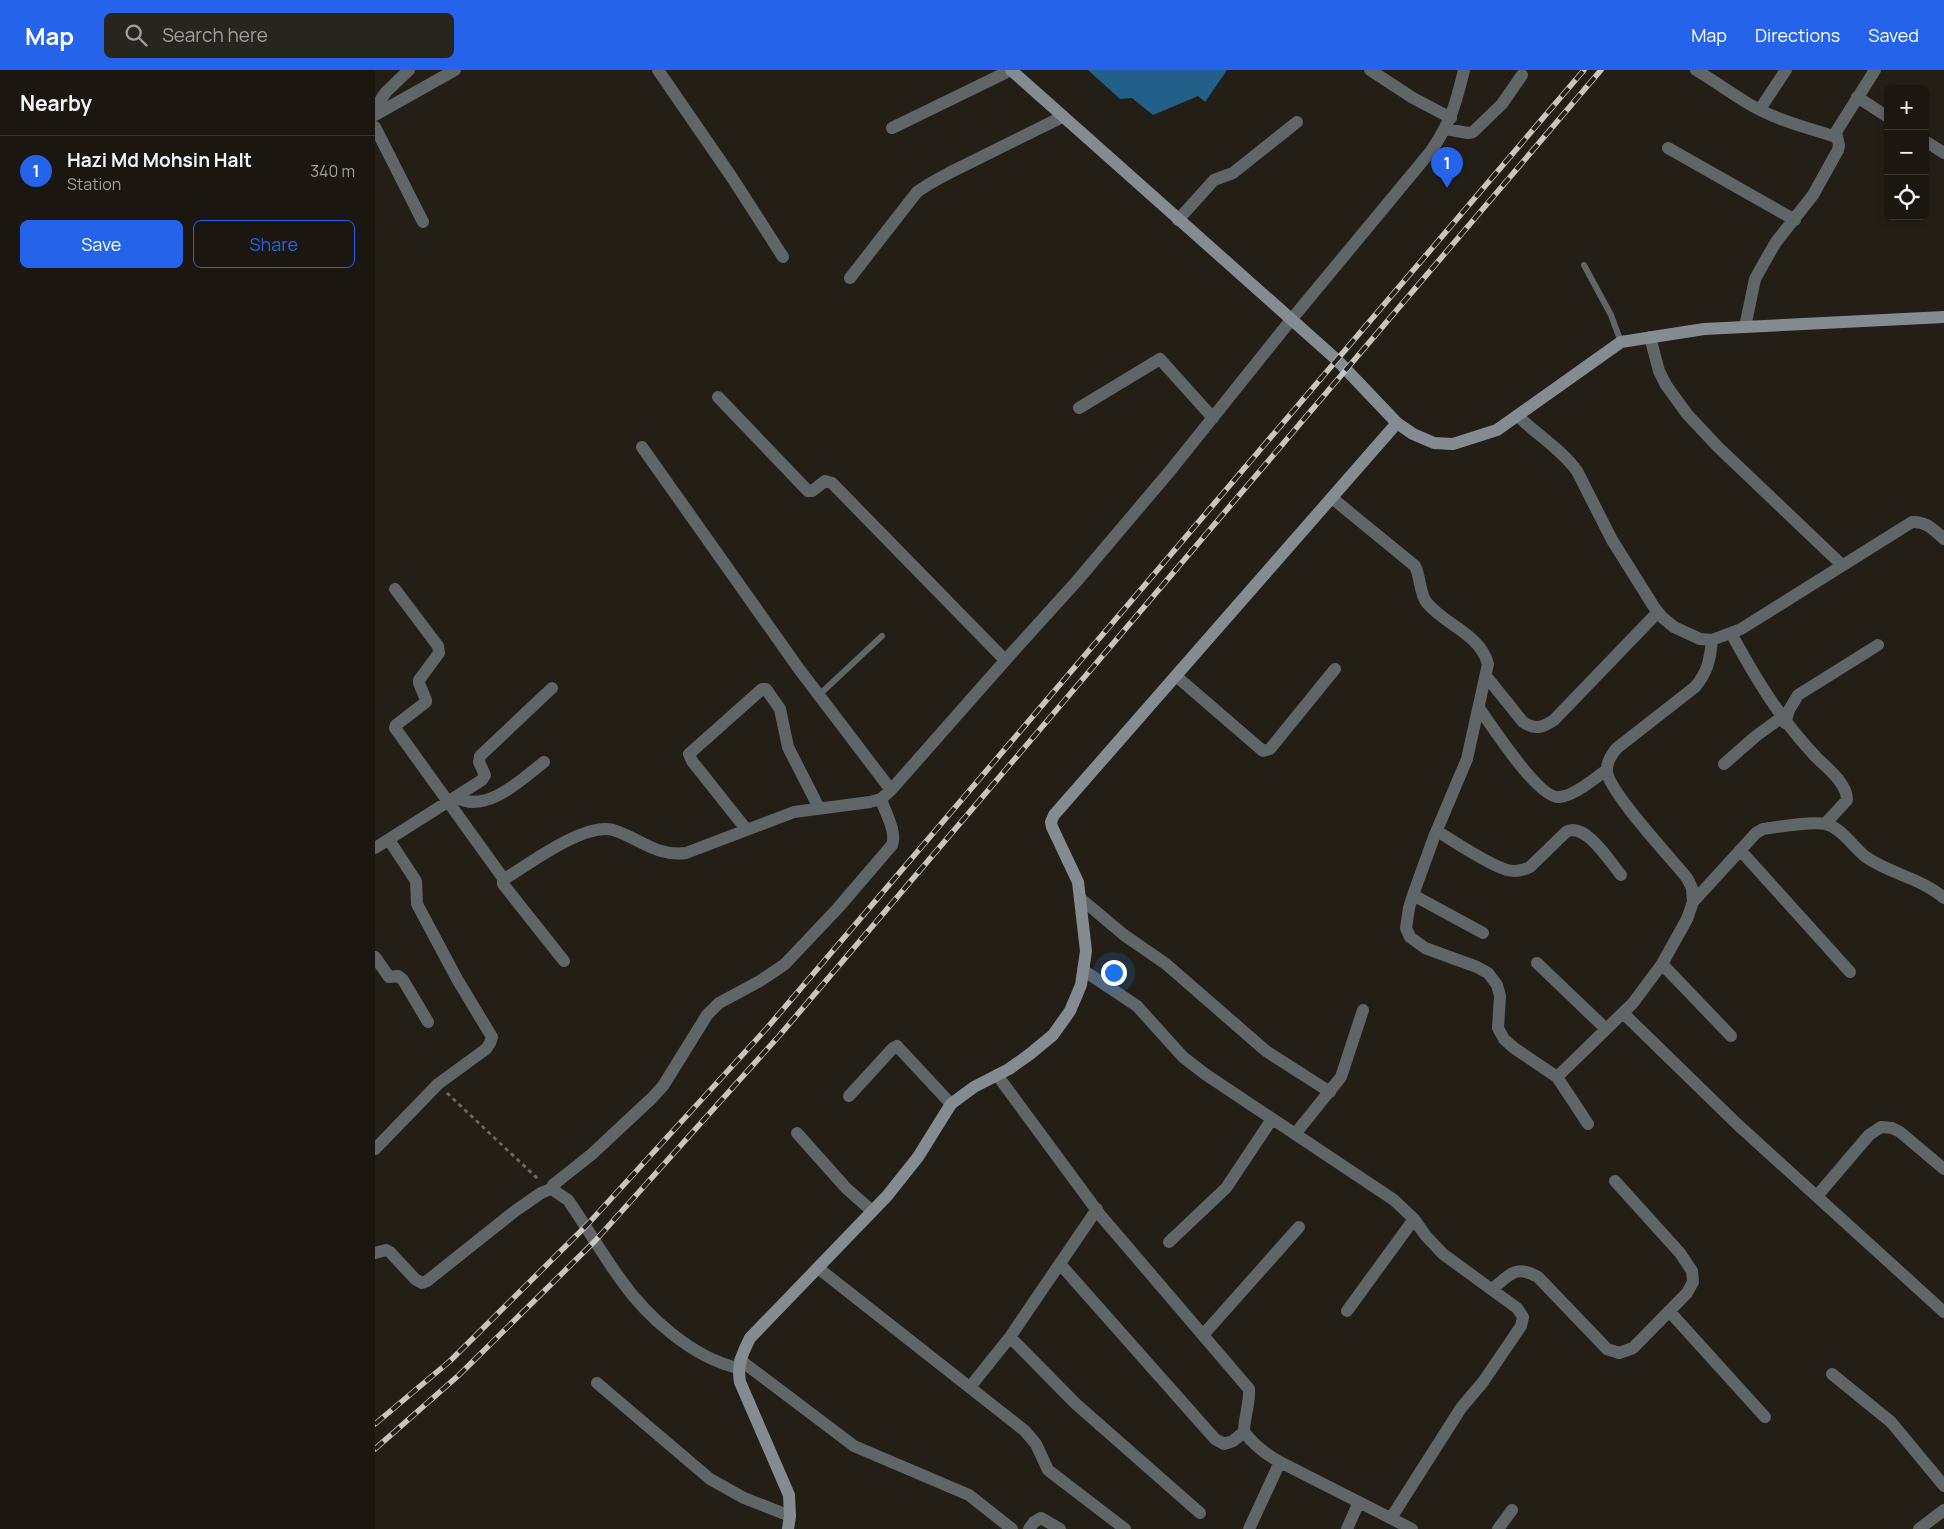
<!DOCTYPE html>
<html lang="en">
<head>
<meta charset="utf-8">
<style>
	body { margin:0; font-family:Manrope,sans-serif; background:#28241e; color:#f1f3f6 }
	.controls { position:absolute; right:15px; top:15px; display:grid; overflow:hidden; border-radius:8px; box-shadow:0 2px 8px #0003 }
	.controls button { width:45px; height:45px; display:grid; place-items:center; padding:0; border:0; border-bottom:1px solid #393630; background:#1b1710; color:#f1f3f6; font:25px sans-serif }
	.you { position:absolute; left:738px; top:902px; width:18px; height:18px; margin:-12px; border:4px solid #fff; border-radius:50%; background:#1a73e8; box-shadow:0 0 0 8px #1a73e833 }
	.badge { display:grid; place-items:center; width:32px; height:32px; border-radius:50%; background:#2563eb; color:#fff; font-size:16px; font-weight:700 }
	.pin { position:absolute; translate:-50% -41px; filter:drop-shadow(0 1px 2px #0008) }
	.pin::after { content:''; position:absolute; top:26px; width:18px; height:15px; background:inherit; clip-path:polygon(0 0,100% 0,50% 100%) }
	.list { margin:0; padding:0; list-style:none }
	h2 { display:flex; justify-content:space-between; align-items:center; height:65px; margin:0; padding:0 20px; font-size:21px }
	h2 small { font-size:16px; font-weight:400; color:#a09f9f }
	.list li { display:grid; grid-template-columns:32px 1fr auto; gap:15px; align-items:center; box-sizing:border-box; height:70px; padding:0 20px; border-top:1px solid #393630 }
	.list b { display:block; font-size:19px; white-space:nowrap }
	.list p { margin:0; font-size:16px; white-space:nowrap; color:#a09f9f }
	.list em { font-size:16px; font-style:normal; color:#a09f9f }
	.actions { display:flex; gap:10px; padding:15px 20px }
	.actions a { flex:1; padding:11px 0; border:1px solid #2563eb; border-radius:8px; text-align:center; font-size:18px; color:#2563eb }
	.actions .main { background:#2563eb; color:#fff }
	.icon { flex:none; width:28px; height:28px; fill:none; stroke:currentColor; stroke-width:2; stroke-linecap:round; stroke-linejoin:round }
	.map { position:relative; flex:none; width:1569px; height:1459px; overflow:hidden }
	header { display:flex; align-items:center; gap:30px; box-sizing:border-box; height:70px; padding:0 25px; background:#2563eb; color:#fff }
	header strong { font-size:24px }
	nav { display:flex; gap:28px; margin-inline-start:auto; font-size:18px }
	.search { width:350px; height:45px; background:#28241e; display:flex; align-items:center; gap:12px; box-sizing:border-box; padding:0 18px; border-radius:8px; color:#a09f9f; font-size:19px }
	main { display:flex }
	aside { flex:1; background:#1b1710 }
	.map>svg:first-child { display:block }
</style>
</head>
<body>
<header>
<strong>Map</strong>
<div class="search"><svg class="icon" aria-label="search" viewBox="0 0 24 24"><circle cx="10" cy="10" r="6"/><path d="M15 15l6 6"/></svg>Search here</div>
<nav><a>Map</a><a>Directions</a><a>Saved</a></nav>
</header>
<main>
<aside>
<h2>Nearby<small></small></h2>
<ul class="list">
<li><span class="badge">1</span><div><b>Hazi Md Mohsin Halt</b><p>Station</p></div><em>340 m</em></li>
</ul>
<div class="actions"><a class="main">Save</a><a>Share</a></div>
</aside>
<div class="map">
<svg width="1569" height="1459" viewBox="0 0 1569 1459">
	<rect width="100%" height="100%" fill="#241f16"/>
	<path fill="#226089" d="M713,0h139l-22,32 -7,-6 -45,19 -21,-17 -12,1z"/>
	<g fill="none" stroke-linecap="round" stroke-linejoin="round">
		<path stroke="#6c6860" stroke-width="3" stroke-dasharray="4 4" stroke-linecap="butt" d="M72,1023l92,87"/>
		<path stroke="#606568" stroke-width="6" d="M1209,195l27,50 10,27
			M444,625l63,-59"/>
		<path stroke="#606568" stroke-width="12" d="M283,0l75,109 50,78
			M995,0l43,28 38,20
			M1321,0c18,11 35,23 53,34 27,16 58,24 88,33
			M1482,27l31,20
			M0,38l11,-16 23,-22
			M1385,39l26,-39
			M0,45l80,-45
			M0,57l48,95
			M517,58l119,-58
			M1071,59l22,4 5,-1 29,-28 20,-29
			M1550,71l19,12
			M1293,78l127,72
			M803,150l36,-40 19,-7 64,-51
			M475,208l67,-86 12,-8 20,-11 113,-56
			M1370,257l10,-48 10,-18 11,-19 37,-47 25,-45 1,-5 -3,-13 39,-62
			M1275,267l9,34 7,14 21,29 31,33 124,118
			M343,327l90,94h4l13,-10 7,2 173,177
			M704,338l81,-49 53,59
			M1143,346c18,18 43,33 59,55l35,69 42,67 9,11 11,9 26,12 12,1 29,-11 171,-107c14,-1 22,8 32,17
			M267,377l157,222 92,121
			M957,428l83,68c6,12 4,27 12,37 18,22 53,31 61,61l-21,95 -33,78 -21,58 -4,13 -3,20 4,9 15,11 52,19 11,6 9,12 3,11 -2,32 6,11 10,9 43,29 31,47
			M20,519l43,57 1,7 -20,27v3l7,17v2l-30,23 -1,3 108,150h3c23,-14 79,-56 107,-48 26,8 44,27 73,23l108,-41 76,-10 11,-3 10,-9 119,-135 66,-73 94,-111 121,-151 140,-169c20,-29 25,-48 33,-81
			M1356,563c25,46 49,86 85,124 12,12 31,26 31,43l-22,24
			M801,606l87,75 7,-2 65,-80
			M1111,606l37,46c12,8 19,6 31,-2l104,-108
			M1104,638c12,17 61,93 81,89 16,-2 33,-18 47,-27
			M1410,653l4,-13 9,-15 80,-50
			M1349,694l32,-28 26,-19
			M81,727c30,18 66,-18 88,-35
			M371,759l-54,-68 -3,-7 73,-65h4l14,20 8,38 31,61
			M1062,761c18,11 50,33 70,39 8,2 15,1 23,-3l36,-35c19,-11 44,30 55,43
			M0,778l107,-68 3,-5 -6,-13 1,-6 72,-68
			M1365,780l110,122
			M128,808v6l61,77
			M1038,825l70,38
			M705,828l44,37 42,29 100,87 64,41
			M1318,832l63,-69 7,-4c15,-2 48,-8 62,-5 16,3 28,23 41,33 24,17 55,21 78,41
			M0,887l14,20 9,-1 5,4 25,42
			M1162,893l69,66
			M1287,894l69,72
			M708,900l54,36 46,51 22,17 189,126 20,19 12,17 17,18 74,54 6,9 -2,9 -38,56 -22,26 -70,110
			M1248,943l114,111 207,188
			M622,1005l104,141 148,173c1,15 -5,28 -5,43 10,13 21,22 36,30l132,67
			M1182,1007l76,-74 29,-39 25,-45 6,-17 -1,-14 -5,-10c-16,-20 -77,-85 -80,-106 -1,-9 4,-17 10,-24l78,-61c13,-15 15,-28 17,-47
			M474,1026l44,-48 4,-2 54,58
			M422,1063l49,55 26,23
			M920,1064l46,-57 22,-67
			M0,1079l63,-65 48,-35 4,-6 2,-6 -35,-58 -40,-75 -1,-23 -27,-41
			M1442,1126l52,-61 12,-8 11,1 8,4 44,37
			M794,1172l57,-54 46,-69
			M0,1183l11,-3 4,2 25,27 7,4 5,-2 88,-70 26,-18 12,-5
			M685,1194l155,175 9,5 9,-3 11,-9
			M443,1198l207,163 11,13 12,26 77,59
			M1117,1219c18,-14 23,-25 46,-12l69,72 12,4 14,-5 54,-55 6,-11 -1,-11 -12,-18 -65,-72
			M972,1241l67,-92
			M1294,1241l96,106
			M828,1265l96,-108
			M635,1267l66,67 124,109
			M365,1290l114,86 115,49 43,34
			M363,1298c-45,-10 -91,-51 -117,-88 -19,-26 -35,-54 -53,-80l-12,-8 -3,-7 39,-31 60,-56 11,-12 44,-71 12,-12 41,-22 25,-17 53,-56 54,-63c5,-14 -7,-32 -11,-46
			M1457,1304l59,48 53,64
			M222,1313l113,96 34,19 46,18
			M595,1317l40,-50 87,-128
			M654,1459l5,-7 7,-4 19,11
			M874,1459l31,-67
			M972,1459l12,-27
			M1123,1459l14,-19
			M1544,1459l25,-19"/>
		<path stroke="#848c92" stroke-width="12" d="M636,0l326,290 60,63 16,11 21,9 19,1 44,-14 124,-88 83,-13 240,-12
			M413,1459l2,-13 -1,-21 -49,-113c-3,-17 2,-28 10,-44l137,-142 31,-39 33,-53 23,-17 35,-18 21,-15 23,-19 17,-24 11,-26 5,-34 -8,-69 -26,-55 -1,-5 3,-7 343,-392"/>
		<g stroke="#c8c5bd" stroke-width="5.5">
			<path id="rail" d="M0,1354l75,-63 137,-136 180,-197 817,-958
				M0,1379l84,-74 136,-134 184,-205 822,-966"/>
		</g>
		<use href="#rail" stroke="#241f16" stroke-width="4" stroke-dasharray="11" stroke-linecap="butt"/>
	</g>
</svg>
<div class="controls">
<button>+</button>
<button>−</button>
<button><svg class="icon" aria-label="locate" viewBox="0 0 24 24"><circle cx="12" cy="12" r="6"/><path d="M12 2v4M12 18v4M2 12h4M18 12h4"/></svg></button>
</div>
<div class="you"></div>
<div class="pin badge" style="left:1072px;top:118px">1</div>
</div>
</main>
</body>
</html>
